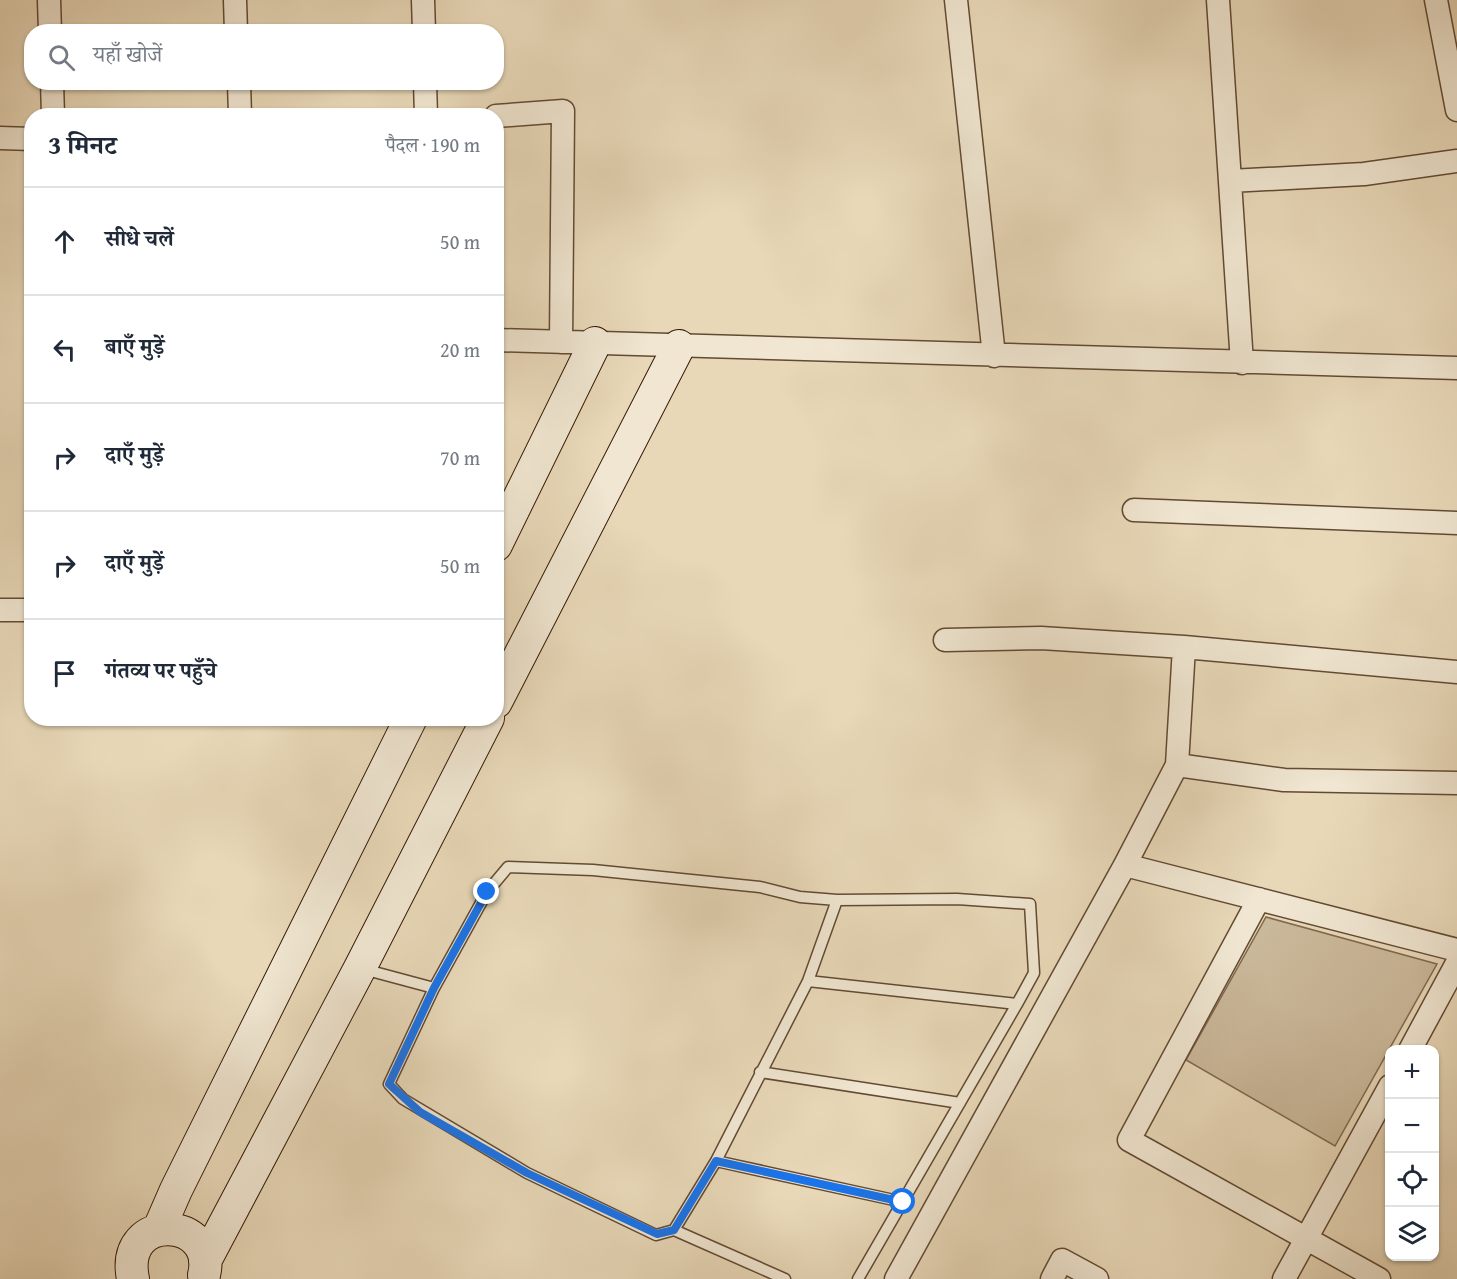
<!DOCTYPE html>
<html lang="hi">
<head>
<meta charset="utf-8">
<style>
	body { margin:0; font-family:"Gentium Book Plus","Noto Serif Devanagari",serif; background:#f6f6f7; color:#1f2937 }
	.controls { position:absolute; right:18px; bottom:18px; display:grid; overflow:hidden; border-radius:12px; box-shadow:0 2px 4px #0004 }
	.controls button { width:54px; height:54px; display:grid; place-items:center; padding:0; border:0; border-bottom:2px solid #e0e1e3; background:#fff; color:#1f2937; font:30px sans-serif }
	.stop { position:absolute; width:18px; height:18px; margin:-14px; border:4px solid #1a73e8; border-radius:50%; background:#fff }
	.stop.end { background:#1a73e8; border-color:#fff; box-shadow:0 2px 6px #0008 }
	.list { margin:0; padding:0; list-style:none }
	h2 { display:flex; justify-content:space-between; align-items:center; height:78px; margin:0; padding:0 24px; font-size:26px }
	h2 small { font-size:20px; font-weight:400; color:#747a83 }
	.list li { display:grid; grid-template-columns:39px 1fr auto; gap:18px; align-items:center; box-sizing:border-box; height:108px; padding:0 24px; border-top:2px solid #e0e1e3 }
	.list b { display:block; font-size:22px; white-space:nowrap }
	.list em { font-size:20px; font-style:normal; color:#747a83 }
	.icon { flex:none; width:33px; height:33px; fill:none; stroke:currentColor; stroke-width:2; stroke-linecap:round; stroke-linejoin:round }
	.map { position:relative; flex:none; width:1457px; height:1279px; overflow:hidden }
	.search { position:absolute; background:#fff; box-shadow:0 2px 4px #0004; left:24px; top:24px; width:480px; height:66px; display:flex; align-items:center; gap:15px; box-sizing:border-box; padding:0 21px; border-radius:24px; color:#747a83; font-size:22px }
	.panel { position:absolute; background:#fff; box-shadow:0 2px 4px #0004; left:24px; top:108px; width:480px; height:618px; border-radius:24px }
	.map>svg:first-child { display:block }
</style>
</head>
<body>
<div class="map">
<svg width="1457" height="1279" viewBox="0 0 1457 1279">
	<rect width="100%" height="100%" fill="#e8d8b8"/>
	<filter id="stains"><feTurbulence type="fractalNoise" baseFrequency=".00333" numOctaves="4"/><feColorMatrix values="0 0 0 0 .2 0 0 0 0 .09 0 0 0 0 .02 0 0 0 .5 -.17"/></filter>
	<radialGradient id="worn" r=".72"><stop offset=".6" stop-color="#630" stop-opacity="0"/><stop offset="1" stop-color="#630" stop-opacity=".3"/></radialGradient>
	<path fill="#cab89a" stroke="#806950" stroke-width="1.5" d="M1266,917l171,47 -102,182 -149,-86z"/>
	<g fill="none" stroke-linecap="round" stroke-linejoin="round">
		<g stroke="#634a33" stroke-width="13">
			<path id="lane" d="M363,969l71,19 -45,96 14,15 124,74 129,62 18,-5 42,-69 92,-180 29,-81 -37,-3 -40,-10 -167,-17 -85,-3 -21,25 -53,96
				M808,981l209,23 17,-31 -4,-69 -73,-5 -120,1
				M760,1072l200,31
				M716,1161l187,41
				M674,1230l111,49
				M858,1279l159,-275"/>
		</g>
		<g stroke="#634a33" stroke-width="25">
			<path id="street" d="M49,0l1,32
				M235,0l1,32
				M423,0l1,32
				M956,0l38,356
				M1218,0l24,363
				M1436,0l21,110
				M52,82l1,34
				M239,82l1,34
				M425,82l1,34
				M496,116l67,-5 -2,231
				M0,138l32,1
				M1230,181l134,-7 93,-13
				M496,340l961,28
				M1134,510l323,13
				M0,610h32
				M945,640l96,-2 143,9 -7,118
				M1184,647l273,25
				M1125,865l332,85
				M1259,899l-130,241 250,139
				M1410,1050l47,-87
				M896,1279l229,-414 52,-100 107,15 173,3
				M1052,1279l10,-19 35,19
				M1284,1279l106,-193"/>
		</g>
		<g stroke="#371a07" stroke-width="34">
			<path id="secondary" d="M496,545l99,-202
				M496,702l183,-356
				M159,1229l17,-39 235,-472
				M205,1261l155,-293 128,-250
				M133,1279c-14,-69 85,-62 71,-4"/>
		</g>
		<use href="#lane" stroke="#f0e6d1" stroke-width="10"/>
		<use href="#street" stroke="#f0e6d1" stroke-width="22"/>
		<use href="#secondary" stroke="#f0e6d1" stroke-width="32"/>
	</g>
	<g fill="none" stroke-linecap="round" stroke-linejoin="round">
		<path stroke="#1a73e8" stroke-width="8" d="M487,892l-53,96 -45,96 31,28 107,61 130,61 17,-4 42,-69 187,41"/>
	</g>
	<rect width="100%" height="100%" filter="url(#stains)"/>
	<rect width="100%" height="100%" fill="url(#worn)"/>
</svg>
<div class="controls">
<button>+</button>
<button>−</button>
<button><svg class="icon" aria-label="locate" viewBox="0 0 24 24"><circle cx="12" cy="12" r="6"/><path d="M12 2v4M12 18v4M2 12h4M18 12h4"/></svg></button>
<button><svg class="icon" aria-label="layers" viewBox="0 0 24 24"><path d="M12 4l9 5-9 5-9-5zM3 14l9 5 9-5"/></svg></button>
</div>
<div class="stop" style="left:903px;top:1202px"></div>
<div class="stop end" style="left:487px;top:892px"></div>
<div class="search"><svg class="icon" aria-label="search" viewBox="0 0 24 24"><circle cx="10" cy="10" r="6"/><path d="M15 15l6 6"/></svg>यहाँ खोजें</div>
<section class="panel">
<h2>3 मिनट<small>पैदल · 190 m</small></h2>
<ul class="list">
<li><svg class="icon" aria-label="ahead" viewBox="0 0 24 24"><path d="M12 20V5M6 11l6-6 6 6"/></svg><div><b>सीधे चलें</b></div><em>50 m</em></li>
<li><svg class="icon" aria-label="left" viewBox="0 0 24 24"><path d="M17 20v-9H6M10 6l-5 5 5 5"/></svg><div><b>बाएँ मुड़ें</b></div><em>20 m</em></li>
<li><svg class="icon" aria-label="right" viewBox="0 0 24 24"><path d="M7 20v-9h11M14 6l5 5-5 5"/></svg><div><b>दाएँ मुड़ें</b></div><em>70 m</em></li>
<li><svg class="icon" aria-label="right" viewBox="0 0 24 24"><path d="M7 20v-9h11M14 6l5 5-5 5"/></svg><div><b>दाएँ मुड़ें</b></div><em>50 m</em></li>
<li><svg class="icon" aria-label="arrive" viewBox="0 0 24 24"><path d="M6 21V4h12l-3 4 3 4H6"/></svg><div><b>गंतव्य पर पहुँचे</b></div></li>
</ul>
</section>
</div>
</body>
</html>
